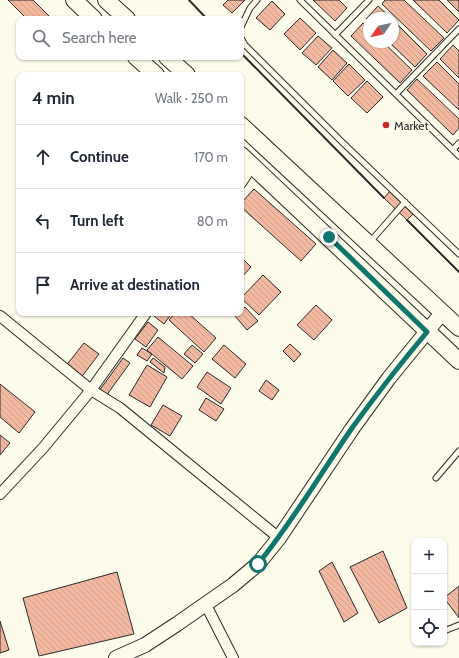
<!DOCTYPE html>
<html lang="en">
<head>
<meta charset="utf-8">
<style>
	body { margin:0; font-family:Cabin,sans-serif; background:#f6f6f7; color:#1f2937 }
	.controls { position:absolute; right:12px; bottom:12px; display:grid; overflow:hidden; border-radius:8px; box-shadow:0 1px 3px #0004 }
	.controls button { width:36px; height:36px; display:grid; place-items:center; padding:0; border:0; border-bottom:1px solid #e0e1e3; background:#fff; color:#1f2937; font:20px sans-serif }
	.compass { position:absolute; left:363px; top:12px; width:36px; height:36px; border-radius:50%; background:#fff; box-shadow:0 1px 3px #0004; rotate:236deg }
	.stop { position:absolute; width:12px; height:12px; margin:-9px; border:3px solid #0f766e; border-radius:50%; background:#fff }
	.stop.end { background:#0f766e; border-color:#fff; box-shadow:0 1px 4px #0008 }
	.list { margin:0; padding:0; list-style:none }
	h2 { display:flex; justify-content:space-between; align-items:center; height:52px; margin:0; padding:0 16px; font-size:17px }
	h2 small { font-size:13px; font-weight:400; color:#747a83 }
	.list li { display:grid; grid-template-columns:26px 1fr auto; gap:12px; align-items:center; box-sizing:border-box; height:64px; padding:0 16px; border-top:1px solid #e0e1e3 }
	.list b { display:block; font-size:15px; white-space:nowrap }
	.list em { font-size:13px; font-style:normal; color:#747a83 }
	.icon { flex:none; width:22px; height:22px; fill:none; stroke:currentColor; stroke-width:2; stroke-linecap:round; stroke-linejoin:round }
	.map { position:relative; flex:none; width:459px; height:658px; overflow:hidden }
	.search { position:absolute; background:#fff; box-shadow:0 1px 3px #0004; left:16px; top:16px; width:228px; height:44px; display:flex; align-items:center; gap:10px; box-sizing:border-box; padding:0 14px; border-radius:8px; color:#747a83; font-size:15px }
	.panel { position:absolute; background:#fff; box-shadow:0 1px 3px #0004; left:16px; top:72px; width:228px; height:244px; border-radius:8px }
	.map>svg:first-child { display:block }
</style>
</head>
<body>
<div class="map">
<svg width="459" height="658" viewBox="0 0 459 658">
	<defs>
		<pattern id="building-back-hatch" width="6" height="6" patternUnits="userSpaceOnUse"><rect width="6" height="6" fill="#f2b8a0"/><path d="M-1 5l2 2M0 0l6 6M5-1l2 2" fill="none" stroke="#d09e8a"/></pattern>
	</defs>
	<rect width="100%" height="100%" fill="#fdfbea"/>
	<path fill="url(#building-back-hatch)" stroke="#2b2b2b" d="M8,0h25l19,19h-25z
		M228,0h17l-13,13 -9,-8z
		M313,0h26l8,8 -12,13z
		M385,0h19l40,38 -13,13 -49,-47z
		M413,0h26l20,20 -12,13z
		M447,0h12v12z
		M272,1l13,13 -15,16 -14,-12z
		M378,6l13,12h-22v4l-3,-3z
		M300,18l16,15 -16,17 -16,-16z
		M393,20l34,34 -12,13 -26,-25h4z
		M363,23l6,5v14h14l29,28 -12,13 -49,-47z
		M318,36l14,12 -16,17 -14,-12z
		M453,45l6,6v27l-19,-19z
		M333,50l14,13 -15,17 -14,-13z
		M437,62l22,22v26l-36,-34z
		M349,64l16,16 -17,16 -15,-15z
		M417,79l42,40v9l-6,7 -46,-45z
		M367,81l16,16 -16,16 -16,-15z
		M254,189l62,55 -15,17 -60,-54v-4z
		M390,191l23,23 -6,6 -23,-22z
		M241,257l10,10 -10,11z
		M263,275l18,17 -22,23 -18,-17z
		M316,305l16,15 -18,20 -17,-15z
		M245,307l13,14 -11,9 -12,-14 3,-3h3v-2z
		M156,313h16l-8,11 -10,-8z
		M175,313h13l28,25 -12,14 -35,-32z
		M148,322l10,8 -12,17 -11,-8z
		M158,337l35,29 -11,13 -35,-29z
		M84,343l15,11 -19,25 -15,-12z
		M290,344l11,10 -7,8 -11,-11z
		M192,345l11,9 -8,9 -11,-9z
		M224,345l22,19 -11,14 -23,-19z
		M142,348l10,6 -5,7 -10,-6z
		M123,358l7,5 -24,33 -7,-5z
		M153,358l12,9 -1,6 -14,-11z
		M147,365l20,12 -17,30 -21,-12z
		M207,372l24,16 -10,16 -24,-17z
		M266,380l13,10 -7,10 -13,-9z
		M0,384l35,28 -16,21 -19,-16z
		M206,398l18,11 -8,12 -17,-11z
		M163,405l19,11 -12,20 -19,-11z
		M0,435l10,8 -10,12z
		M383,551l24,57 -28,15 -29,-56z
		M332,562l26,51 -14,9 -25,-51z
		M117,572l17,62 -95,22 -16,-58z
		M459,586v32l-15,-20z
		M0,621l9,29 -9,3z"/>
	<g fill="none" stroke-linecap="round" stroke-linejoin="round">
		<g stroke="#2b2b2b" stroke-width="7">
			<path id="service" d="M300,0l159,156
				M241,27l9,-19 7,-8
				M335,35l34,-35
				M241,38l4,7 96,96 118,113
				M396,94l63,-65
				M453,150l6,-7
				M369,243l36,-41
				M436,478l23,-27
				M444,631l15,-6"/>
		</g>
		<g stroke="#2b2b2b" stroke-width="12">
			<path id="minor" d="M241,183l11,-17
				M0,316l91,74 29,18 159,130
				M0,494l43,-46 48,-58 55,-77
				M206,605l27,53"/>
		</g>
		<g stroke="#2b2b2b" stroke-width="16">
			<path id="secondary" d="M116,658l29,-13 32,-21 56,-39 25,-21 21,-26 73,-109 37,-51 53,-65"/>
		</g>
		<g stroke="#2b2b2b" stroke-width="18">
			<path id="primary" d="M74,0l20,19
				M106,0l21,19
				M136,57l20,18
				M167,57l20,18
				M241,125l218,203
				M241,155l218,206"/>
		</g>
		<use href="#service" stroke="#fdfbea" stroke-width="5"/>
		<use href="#minor" stroke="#fdfbea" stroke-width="10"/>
		<use href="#secondary" stroke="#fdfbea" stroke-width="14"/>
		<use href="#primary" stroke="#fdfbea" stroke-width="16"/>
		<path stroke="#2b2b2b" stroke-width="2" d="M189,0l18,19
			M241,53l143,145
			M407,220l52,52"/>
	</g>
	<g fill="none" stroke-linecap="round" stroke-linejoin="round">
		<path stroke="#0f766e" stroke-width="5" d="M258,564c35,-43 63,-91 94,-136 24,-33 49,-65 75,-96l-98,-95"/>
	</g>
	<circle fill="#c62828" stroke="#fdfbea" stroke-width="1.5" cx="386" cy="125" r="4"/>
	<g text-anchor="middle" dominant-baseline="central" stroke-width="3" stroke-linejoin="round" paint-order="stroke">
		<g font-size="12" fill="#2b2b2b" stroke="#fdfbea" text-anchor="start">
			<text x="394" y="125">Market</text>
		</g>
	</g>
</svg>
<div class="controls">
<button>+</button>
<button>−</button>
<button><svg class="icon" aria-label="locate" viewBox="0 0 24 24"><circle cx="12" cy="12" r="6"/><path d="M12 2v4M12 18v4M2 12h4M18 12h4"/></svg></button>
</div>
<svg class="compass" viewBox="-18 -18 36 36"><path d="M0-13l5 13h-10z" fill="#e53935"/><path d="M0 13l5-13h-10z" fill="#747a83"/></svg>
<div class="stop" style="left:258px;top:564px"></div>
<div class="stop end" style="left:329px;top:237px"></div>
<div class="search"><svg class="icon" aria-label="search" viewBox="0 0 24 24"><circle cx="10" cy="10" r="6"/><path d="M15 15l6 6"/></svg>Search here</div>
<section class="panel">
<h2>4 min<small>Walk · 250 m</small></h2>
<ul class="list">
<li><svg class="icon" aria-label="ahead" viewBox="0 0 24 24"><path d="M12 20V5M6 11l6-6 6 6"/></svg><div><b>Continue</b></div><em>170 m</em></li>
<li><svg class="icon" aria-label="left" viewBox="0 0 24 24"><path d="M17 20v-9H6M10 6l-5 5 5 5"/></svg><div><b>Turn left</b></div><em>80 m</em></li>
<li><svg class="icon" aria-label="arrive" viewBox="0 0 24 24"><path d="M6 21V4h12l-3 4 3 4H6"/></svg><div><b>Arrive at destination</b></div></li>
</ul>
</section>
</div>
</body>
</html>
